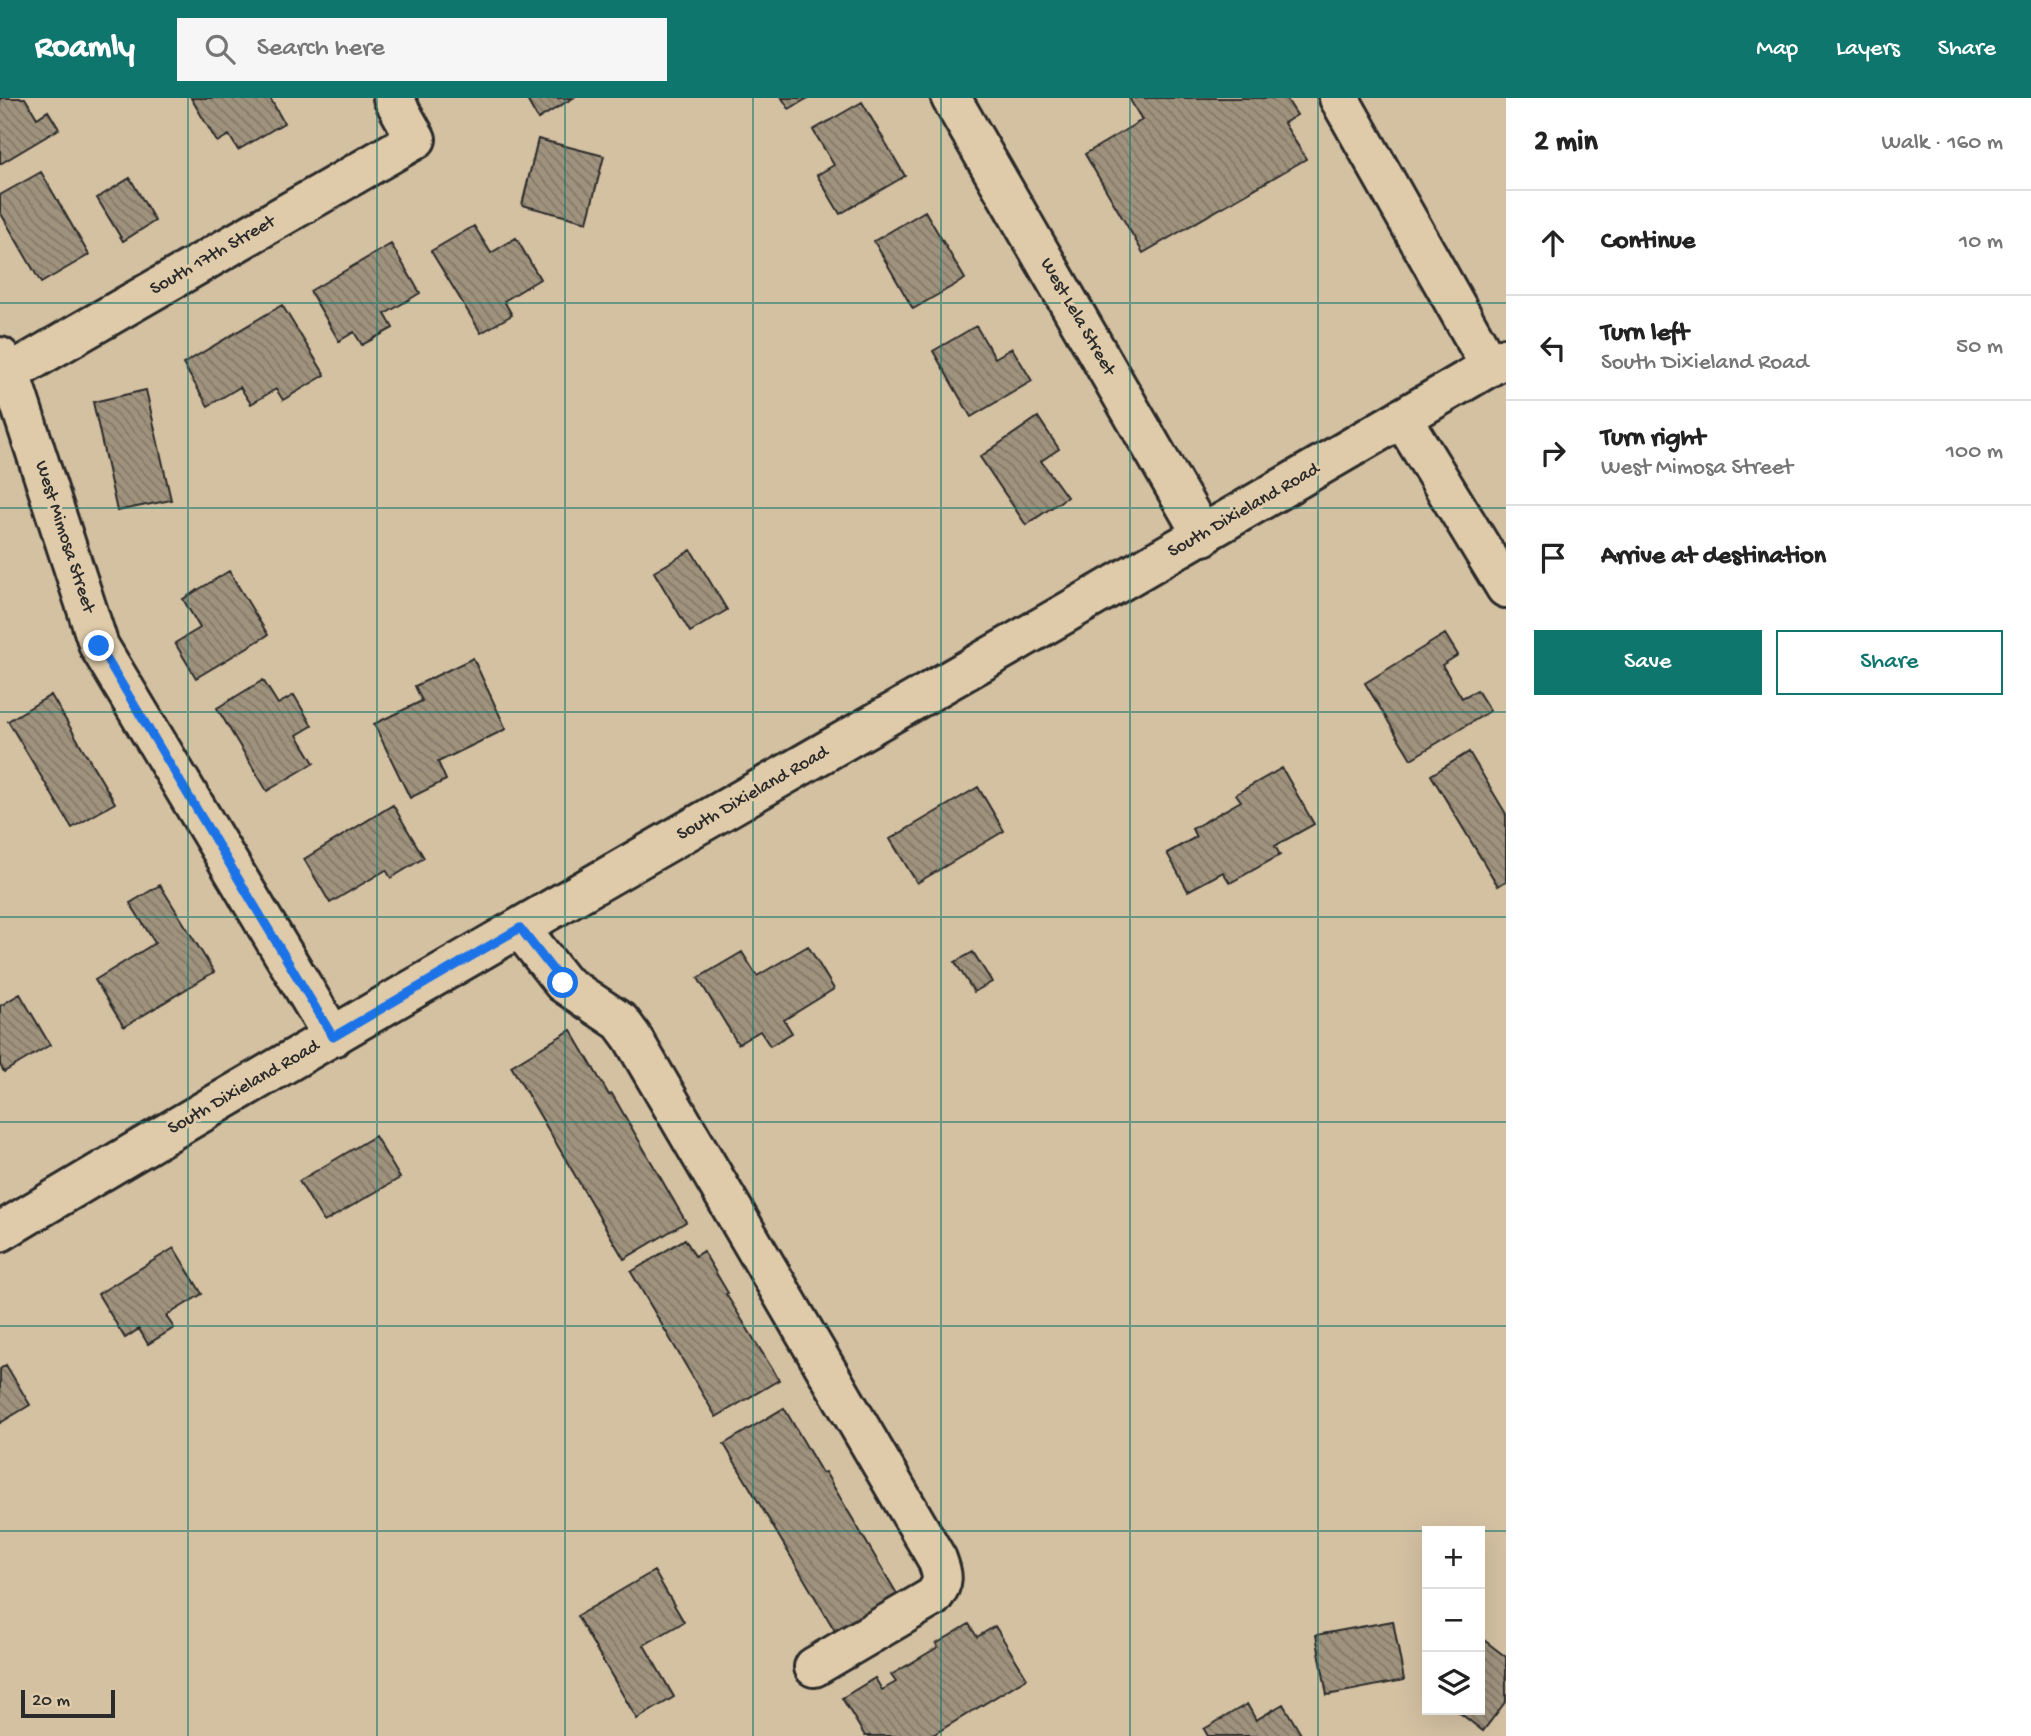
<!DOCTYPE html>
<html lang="en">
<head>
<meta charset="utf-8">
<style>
	body { margin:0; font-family:"Gochi Hand",sans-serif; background:#f6f6f6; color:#222 }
	.controls { position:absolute; right:21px; bottom:21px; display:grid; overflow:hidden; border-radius:0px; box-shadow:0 7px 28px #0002 }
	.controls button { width:63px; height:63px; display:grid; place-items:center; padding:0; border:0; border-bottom:2px solid #e0e0e0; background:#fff; color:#222; font:35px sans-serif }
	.scale { position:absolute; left:21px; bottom:18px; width:94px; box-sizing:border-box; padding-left:7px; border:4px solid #2b2b2b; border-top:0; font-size:19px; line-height:24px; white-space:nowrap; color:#2b2b2b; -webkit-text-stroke:5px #dfcbaa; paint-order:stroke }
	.stop { position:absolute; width:21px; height:21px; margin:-16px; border:5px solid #1a73e8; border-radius:50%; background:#fff }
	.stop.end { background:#1a73e8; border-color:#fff; box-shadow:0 2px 7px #0008 }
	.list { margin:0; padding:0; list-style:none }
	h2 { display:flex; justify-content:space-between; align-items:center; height:91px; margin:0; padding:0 28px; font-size:30px }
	h2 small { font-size:23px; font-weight:400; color:#767676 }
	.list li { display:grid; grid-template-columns:46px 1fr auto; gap:21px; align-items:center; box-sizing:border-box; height:105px; padding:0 28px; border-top:2px solid #e0e0e0 }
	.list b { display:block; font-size:26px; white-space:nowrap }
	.list p { margin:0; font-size:23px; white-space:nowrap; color:#767676 }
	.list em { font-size:23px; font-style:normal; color:#767676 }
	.actions { display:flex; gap:14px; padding:21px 28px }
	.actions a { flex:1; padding:16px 0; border:2px solid #0f766e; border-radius:0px; text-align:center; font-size:24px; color:#0f766e }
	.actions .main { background:#0f766e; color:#fff }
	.icon { flex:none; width:38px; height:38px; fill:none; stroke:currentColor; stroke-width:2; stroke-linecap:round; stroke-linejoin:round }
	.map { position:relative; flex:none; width:1506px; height:1638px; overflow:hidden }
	header { display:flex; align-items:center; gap:42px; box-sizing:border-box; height:98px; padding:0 35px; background:#0f766e; color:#fff }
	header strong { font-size:33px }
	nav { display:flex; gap:38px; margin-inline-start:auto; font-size:24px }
	.search { width:490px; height:63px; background:#f6f6f6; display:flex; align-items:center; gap:18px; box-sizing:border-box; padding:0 24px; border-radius:0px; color:#767676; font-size:26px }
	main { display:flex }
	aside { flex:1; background:#fff }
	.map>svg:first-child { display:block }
</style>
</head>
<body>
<header>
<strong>Roamly</strong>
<div class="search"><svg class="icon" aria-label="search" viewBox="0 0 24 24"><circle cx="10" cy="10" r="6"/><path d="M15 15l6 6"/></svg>Search here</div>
<nav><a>Map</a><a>Layers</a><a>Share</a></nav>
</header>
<main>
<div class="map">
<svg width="1506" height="1638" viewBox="0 0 1506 1638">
	<defs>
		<pattern id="building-back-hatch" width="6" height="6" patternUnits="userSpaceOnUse" patternTransform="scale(1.75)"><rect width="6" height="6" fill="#a0937e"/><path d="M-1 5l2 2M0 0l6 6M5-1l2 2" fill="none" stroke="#837867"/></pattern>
	</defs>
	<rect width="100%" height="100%" fill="#d4c1a2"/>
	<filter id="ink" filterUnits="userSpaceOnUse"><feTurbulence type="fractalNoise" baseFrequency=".0143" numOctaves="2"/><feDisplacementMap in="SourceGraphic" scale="14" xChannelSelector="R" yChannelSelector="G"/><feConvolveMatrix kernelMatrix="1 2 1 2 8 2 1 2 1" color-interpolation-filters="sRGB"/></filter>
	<g filter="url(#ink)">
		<path fill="url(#building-back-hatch)" stroke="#2b2b2b" stroke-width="2" d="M0,0h25l12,20 11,-7 11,18 -59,35z
			M191,0h79l14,25 -46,27 -9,-15 -12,7z
			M526,0h47l-35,21z
			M782,0h26l-19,11z
			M1129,0h157l11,17 -13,8 22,36 -163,94 -58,-99 57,-34z
			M862,4l43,74 -65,38 -23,-39 17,-10 -21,-35z
			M538,41l66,17 -17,66 -65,-17z
			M41,74l48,83 -48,28 -41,-71v-17z
			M130,80l25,43 -32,20 -26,-43z
			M925,113l40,68 -52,30 -39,-68z
			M474,128l17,27 25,-15 24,41 -36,22 8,14 -31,18 -50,-82z
			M391,146l29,49 -35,21 8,14 -31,17 -8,-13 -15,9 -29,-50z
			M282,207l43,70 -42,25 -7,-11 -25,15 -11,-17 -32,19 -25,-42z
			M976,228l19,32 17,-10 20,33 -61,36 -38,-66z
			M146,292l25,110 -54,11 -24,-109z
			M1038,319l21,32 -18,12 26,36 -41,28 -46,-68z
			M691,452l36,60 -37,22 -36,-60z
			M229,473l39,64 -72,43 -21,-35 25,-15 -17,-29z
			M1445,536l13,21 -16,10 20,33 15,-8 13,21 -79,48 -46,-76z
			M473,560l33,71 -68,33 8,18 -36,18 -36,-74 48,-23 -7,-15z
			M263,582l15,24 16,-9 18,31 -15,9 17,28 -47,28 -50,-83z
			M51,597l64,108 -43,25 -64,-107z
			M1469,654l37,62v67l-8,5 -67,-111z
			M1282,670l32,56 -39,22 5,9 -50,28 -7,-11 -35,19 -21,-38 29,-16 -4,-8 49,-28 -5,-7z
			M978,689l26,44 -87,52 -27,-44z
			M393,707l31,53 -33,20 -5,-8 -56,33 -26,-44z
			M160,787l54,87 -90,55 -29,-47 60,-37 -25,-40z
			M808,848l26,43 -50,31 8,13 -22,13 -10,-15 -22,13 -40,-66 44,-26 15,24z
			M973,854l19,30 -18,10 -19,-30z
			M20,896l30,51 -46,27 -4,-7v-59z
			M571,932l38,65 3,-1 74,128 -62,37 -113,-193z
			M375,1038l25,42 -76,44 -25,-41z
			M685,1141l10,17 8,-5 25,42 -2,1 53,86 -63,37 -85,-145z
			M174,1150l28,46 -36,22 8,12 -26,16 -9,-15 -14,9 -27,-44z
			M6,1267l24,40 -30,18v-54z
			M784,1310l38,65 3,-1 75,127 -62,37 -114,-192z
			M654,1473l30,51 -40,23 30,52 -37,22 -60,-103z
			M1393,1523l11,59 -77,15 -11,-60z
			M969,1526l8,13 18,-11 32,52 -96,58h-66l-23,-38 33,-20 7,12 14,-8 -5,-7 47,-28 -2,-3z
			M1480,1539l26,20v44l-23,30 -27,-21h24z
			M1247,1606l9,16 27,-16 19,32h-94l-4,-7z"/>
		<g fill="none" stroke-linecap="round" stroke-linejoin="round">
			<g stroke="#2b2b2b" stroke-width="44">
				<path id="minor" d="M951,0l252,438
					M1339,0l151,268
					M0,259l10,16 89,273 234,391
					M10,275l406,-234 -23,-41
					M1402,320l104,170
					M520,830l43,55 58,39 11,15 305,522c6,17 8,23 -4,38l-119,70"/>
			</g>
			<g stroke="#2b2b2b" stroke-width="44">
				<path id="major" d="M0,1134c499,-298 1006,-580 1506,-875"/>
			</g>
			<use href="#minor" stroke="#dfcbaa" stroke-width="38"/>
			<use href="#major" stroke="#dfcbaa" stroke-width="38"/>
		</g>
	</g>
	<g fill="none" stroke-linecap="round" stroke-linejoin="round" filter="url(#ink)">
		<path stroke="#1a73e8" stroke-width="9" d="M99,548l234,391 187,-109 43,55"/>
	</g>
	<path fill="none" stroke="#0f766e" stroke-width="2" stroke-opacity="0.55" d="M188,0v1638M377,0v1638M565,0v1638M753,0v1638M941,0v1638M1130,0v1638M1318,0v1638M0,205h1506M0,410h1506M0,614h1506M0,819h1506M0,1024h1506M0,1228h1506M0,1433h1427M1427,1433h53M1480,1433h26"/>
	<g text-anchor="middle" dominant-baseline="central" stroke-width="6" stroke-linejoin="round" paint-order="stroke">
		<g font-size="19" fill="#2b2b2b" stroke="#dfcbaa">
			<text transform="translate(213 158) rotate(-30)">South 17th Street</text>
			<text transform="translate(1077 219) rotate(60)">West Lela Street</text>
			<text transform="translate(1244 413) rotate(-30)">South Dixieland Road</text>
			<text transform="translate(64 439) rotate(72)">West Mimosa Street</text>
			<text transform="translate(753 696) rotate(-30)">South Dixieland Road</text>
			<text transform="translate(244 990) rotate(-30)">South Dixieland Road</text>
		</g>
	</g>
</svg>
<div class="controls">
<button>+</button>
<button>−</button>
<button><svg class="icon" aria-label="layers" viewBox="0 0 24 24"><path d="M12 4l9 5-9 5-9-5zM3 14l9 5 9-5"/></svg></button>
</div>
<div class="scale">20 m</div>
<div class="stop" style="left:563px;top:885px"></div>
<div class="stop end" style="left:99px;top:548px"></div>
</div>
<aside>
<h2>2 min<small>Walk · 160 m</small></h2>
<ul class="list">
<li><svg class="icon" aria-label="ahead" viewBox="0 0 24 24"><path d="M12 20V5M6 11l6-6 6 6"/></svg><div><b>Continue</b></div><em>10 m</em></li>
<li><svg class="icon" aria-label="left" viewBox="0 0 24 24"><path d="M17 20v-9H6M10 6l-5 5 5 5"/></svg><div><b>Turn left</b><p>South Dixieland Road</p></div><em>50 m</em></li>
<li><svg class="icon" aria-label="right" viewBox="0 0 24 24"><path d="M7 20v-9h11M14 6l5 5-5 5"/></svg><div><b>Turn right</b><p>West Mimosa Street</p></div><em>100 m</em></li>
<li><svg class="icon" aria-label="arrive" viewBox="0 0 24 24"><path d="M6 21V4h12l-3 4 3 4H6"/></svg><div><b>Arrive at destination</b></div></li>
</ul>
<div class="actions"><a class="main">Save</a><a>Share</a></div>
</aside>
</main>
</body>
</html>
